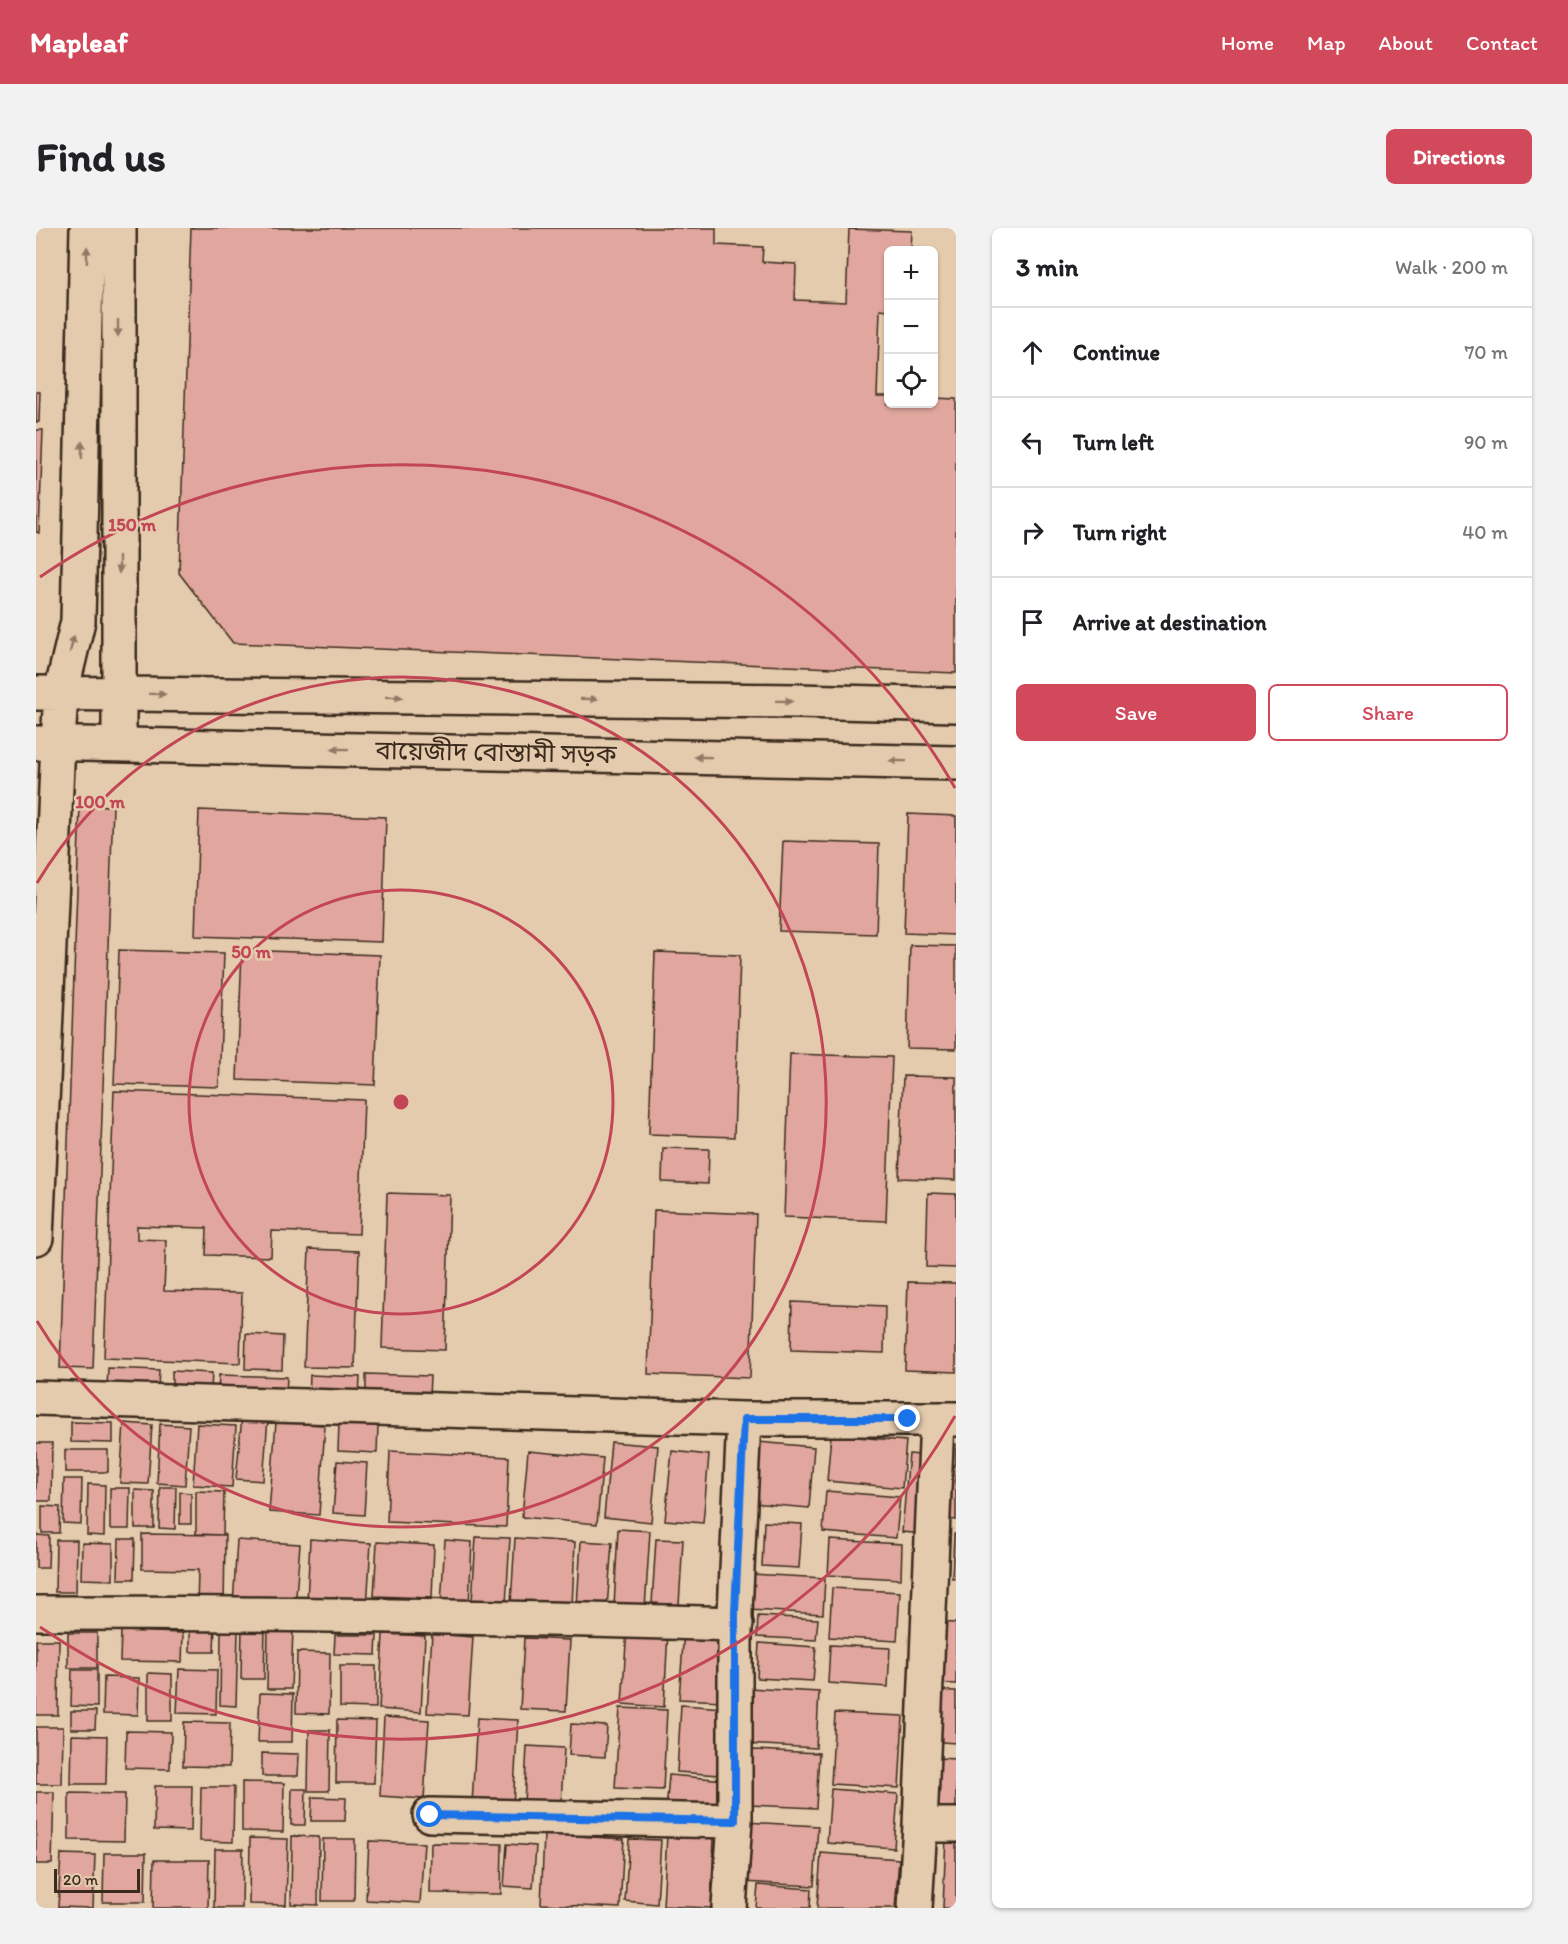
<!DOCTYPE html>
<html lang="en">
<head>
<meta charset="utf-8">
<style>
	body { margin:0; font-family:Itim,"Noto Sans Bengali",sans-serif; background:#f2f2f2; color:#202124 }
	.controls { position:absolute; right:18px; top:18px; display:grid; overflow:hidden; border-radius:9px; box-shadow:0 2px 4px #0004 }
	.controls button { width:54px; height:54px; display:grid; place-items:center; padding:0; border:0; border-bottom:2px solid #e0e0e0; background:#fff; color:#202124; font:30px sans-serif }
	.scale { position:absolute; left:18px; bottom:15px; width:86px; box-sizing:border-box; padding-left:6px; border:3px solid #3b2a1e; border-top:0; font-size:16px; line-height:21px; white-space:nowrap; color:#3b2a1e; -webkit-text-stroke:4px #e5cbad; paint-order:stroke }
	.stop { position:absolute; width:18px; height:18px; margin:-14px; border:4px solid #1a73e8; border-radius:50%; background:#fff }
	.stop.end { background:#1a73e8; border-color:#fff; box-shadow:0 2px 6px #0008 }
	.list { margin:0; padding:0; list-style:none }
	h2 { display:flex; justify-content:space-between; align-items:center; height:78px; margin:0; padding:0 24px; font-size:26px }
	h2 small { font-size:20px; font-weight:400; color:#757577 }
	.list li { display:grid; grid-template-columns:39px 1fr auto; gap:18px; align-items:center; box-sizing:border-box; height:90px; padding:0 24px; border-top:2px solid #e0e0e0 }
	.list b { display:block; font-size:22px; white-space:nowrap }
	.list em { font-size:20px; font-style:normal; color:#757577 }
	.actions { display:flex; gap:12px; padding:18px 24px }
	.actions a { flex:1; padding:14px 0; border:2px solid #d1495b; border-radius:9px; text-align:center; font-size:21px; color:#d1495b }
	.actions .main { background:#d1495b; color:#fff }
	.icon { flex:none; width:33px; height:33px; fill:none; stroke:currentColor; stroke-width:2; stroke-linecap:round; stroke-linejoin:round }
	.map { position:relative; flex:none; width:920px; height:1680px; overflow:hidden; border-radius:9px }
	header { display:flex; align-items:center; gap:36px; box-sizing:border-box; height:84px; padding:0 30px; background:#d1495b; color:#fff }
	header strong { font-size:28px }
	nav { display:flex; gap:33px; margin-inline-start:auto; font-size:21px }
	.intro { display:flex; align-items:center; justify-content:space-between; box-sizing:border-box; height:144px; padding:0 36px }
	h1 { margin:0; font-size:42px }
	.button { padding:15px 27px; border-radius:9px; background:#d1495b; color:#fff; font-size:21px; font-weight:700 }
	main { display:flex; gap:36px; padding:0 36px }
	aside { flex:1; background:#fff; border-radius:9px; box-shadow:0 2px 4px #0004 }
	.map>svg:first-child { display:block }
</style>
</head>
<body>
<header>
<strong>Mapleaf</strong>
<nav><a>Home</a><a>Map</a><a>About</a><a>Contact</a></nav>
</header>
<div class="intro"><h1>Find us</h1><a class="button">Directions</a></div>
<main>
<div class="map">
<svg width="920" height="1680" viewBox="0 0 920 1680">
	<rect width="100%" height="100%" fill="#e5cbad"/>
	<filter id="ink" filterUnits="userSpaceOnUse"><feTurbulence type="fractalNoise" baseFrequency=".0167" numOctaves="2"/><feDisplacementMap in="SourceGraphic" scale="12" xChannelSelector="R" yChannelSelector="G"/><feConvolveMatrix kernelMatrix="1 2 1 2 8 2 1 2 1" color-interpolation-filters="sRGB"/></filter>
	<g filter="url(#ink)">
		<path fill="#e1a79e" stroke="#3b2a1e" stroke-width="1.5" d="M155,0h525v17l47,2 -1,15 34,2 -1,36 51,2 3,-73 63,2 -1,19h-23v60l-8,-1 -3,87h11v8h45v-6l23,1v274l-723,-30 -54,-70z
			M0,164h4l-1,30h-3z
			M0,202h7l-4,103 -3,-1z
			M44,577l33,1 -20,563 -33,-1z
			M163,582l187,7 -4,125 -187,-6z
			M872,586l48,2v119l-52,-2z
			M747,613l96,3 -3,90 -97,-3z
			M874,717l46,1v103l-49,-1z
			M83,722l105,3 -5,134 -105,-3z
			M206,722l138,5 -5,130 -138,-5z
			M619,724l85,3 -6,182 -85,-3z
			M754,826l102,3 -6,164 -102,-4z
			M867,848l53,1v103l-57,-2z
			M78,863l250,9 -5,134 -87,-3 -1,26 -65,-2 1,-27 -70,-2v13l29,1 -2,51 78,2 -2,70 -136,-5z
			M627,920l46,1 -1,35 -46,-2z
			M351,965l63,2 -5,155 -63,-2z
			M892,965l28,1v74l-30,-1z
			M618,982l102,4 -6,164 -102,-4z
			M273,1021l50,2 -4,117 -51,-1z
			M872,1054l48,1v89l-51,-2z
			M756,1074l93,4 -1,47 -93,-3z
			M210,1106l37,2 -1,34 -37,-1z
			M72,1140l51,2 -1,18 -51,-1z
			M136,1143l40,2 -1,16 -39,-2z
			M330,1146l64,2 -1,22 -63,-3z
			M183,1147l68,2 -1,17 -68,-3z
			M274,1147l50,2 -1,22 -50,-1z
			M206,1188l26,2 -5,63 -27,-2z
			M35,1194l42,1v20l-42,-1z
			M240,1194l49,3 -6,90 -50,-3z
			M88,1195l28,2 -4,59 -28,-1z
			M124,1196l29,2 -4,59 -28,-2z
			M161,1196l39,2 -4,61 -39,-2z
			M303,1196l39,2 -1,27 -39,-2z
			M795,1207l75,6 -4,47 -75,-7z
			M575,1214l47,4 -7,76 -47,-5z
			M722,1214l56,5 -5,61 -56,-5z
			M0,1215h16l-1,58h-15z
			M908,1215l12,1v76l-18,-2z
			M29,1222h43v22h-43z
			M354,1223l119,6 -3,70 -119,-5z
			M492,1223l75,7 -6,66 -75,-7z
			M636,1223l37,4 -6,68 -38,-3z
			M873,1226l22,2 -7,78 -22,-2z
			M301,1233l30,2 -3,52 -31,-2z
			M28,1251h18l-1,45 -18,-1z
			M52,1256l17,1 -1,51 -17,-1z
			M124,1259h16l-1,42 -16,-1z
			M74,1260h20l-1,41h-19z
			M99,1262l19,1v37h-19z
			M160,1263l28,1 -1,43 -27,-1z
			M790,1263l74,6 -4,41 -73,-6z
			M144,1264l11,1v31h-11z
			M6,1278l18,1 -1,26h-17z
			M728,1294l38,2 -3,44 -37,-2z
			M582,1301l32,2 -5,78 -31,-2z
			M106,1306l83,1 -1,76 -27,-1 1,-40 -56,-1z
			M918,1306h2v44h-4z
			M0,1307l13,1 -1,32h-12z
			M440,1309l34,1 -4,66 -34,-2z
			M479,1310l60,4 -3,64 -61,-3z
			M83,1311h16l-1,40h-16z
			M274,1311l61,4 -4,64 -60,-4z
			M620,1311l27,1 -4,65 -27,-2z
			M20,1312h21l-1,52h-21z
			M201,1312l63,4 -5,65 -62,-4z
			M409,1312l27,2 -3,63 -28,-1z
			M794,1312l72,4 -1,35 -73,-4z
			M545,1313l31,2 -5,65 -30,-2z
			M341,1314l57,3 -2,53 -58,-2z
			M46,1315l31,1v36l-32,-1z
			M714,1346l75,4 -2,36 -75,-4z
			M796,1360l68,4 -3,49 -68,-4z
			M722,1388l60,3 -2,21 -59,-3z
			M896,1394l24,1v61l-27,-1z
			M154,1396h25l-1,28h-24z
			M206,1397l23,1 -1,53h-23z
			M232,1399l25,1 -2,61h-24z
			M591,1400l41,3 -4,76 -42,-3z
			M648,1402l42,3 -3,68 -44,-2z
			M85,1403l62,2 -1,29 -62,-1z
			M185,1403h17l-2,75 -16,-1z
			M32,1405h29v35h-29z
			M347,1406l42,2 -4,76 -42,-3z
			M396,1406l41,3 -5,78 -41,-2z
			M299,1407h42l-1,20 -42,-1z
			M488,1410l46,2 -4,71 -46,-2z
			M0,1412h23l-1,75h-22z
			M723,1415l57,4 -3,34 -56,-3z
			M794,1417l60,3 -2,39 -60,-4z
			M261,1424l33,1 -1,61 -33,-1z
			M304,1438h36v42l-36,-1z
			M143,1441l38,1 -1,44 -39,-1z
			M36,1442h25v37l-26,-1z
			M112,1445l24,1v47h-24z
			M68,1449l35,1 -1,37 -35,-1z
			M712,1460l71,4 -3,56 -71,-4z
			M894,1462l26,1v52l-29,-2z
			M224,1465l33,1 -1,48h-34z
			M645,1477l43,3 -4,67 -43,-3z
			M584,1480l47,2 -4,80 -48,-2z
			M35,1483h25l-1,18h-24z
			M799,1485l68,3 -4,72 -68,-4z
			M348,1489l45,3 -5,79 -44,-3z
			M441,1490l41,2 -5,86 -41,-2z
			M301,1492l39,1 -2,62h-38z
			M148,1494l46,1 -1,44 -46,-1z
			M535,1496l36,2 -2,31 -36,-2z
			M0,1499h27l-1,57h-26z
			M273,1502h21l-1,61h-21z
			M90,1503l45,1 -1,37 -45,-1z
			M36,1507l35,1 -1,48h-35z
			M491,1518l37,2 -3,57 -37,-2z
			M717,1522l66,3 -3,55 -66,-3z
			M226,1525l37,1 -1,22h-36z
			M902,1530l18,1v56l-21,-1z
			M633,1547l56,5 -3,37 -56,-5z
			M206,1554l42,1 -1,49 -41,-1z
			M119,1558h37l-1,45 -37,-1z
			M165,1559h33l-1,55 -33,-1z
			M256,1561h14l-1,36h-14z
			M795,1561l67,5 -4,54 -67,-5z
			M0,1564h18l-2,72h-16z
			M33,1565l56,1 -1,47 -55,-1z
			M276,1569l34,1 -1,23h-34z
			M709,1594l73,4 -4,60 -72,-4z
			M508,1606l80,5 -4,69 -79,-4z
			M631,1607l47,3 -3,70 -48,-2z
			M256,1608l27,1 -1,68 -27,-1z
			M910,1608l10,1v71h-13z
			M214,1610l38,1 -2,66 -37,-1z
			M287,1611h32l-1,62h-32z
			M593,1611l32,1 -4,64 -32,-3z
			M333,1613l55,2 -4,60 -54,-3z
			M395,1615l71,1 -1,50 -71,-1z
			M471,1616l29,2 -3,42 -29,-2z
			M179,1621h28l-1,59h-28z
			M68,1625h42l-1,49h-42z
			M785,1625l78,6 -4,49h-78z
			M25,1626l34,1 -2,53 -35,-1z
			M118,1632h55l-1,48h-55z
			M722,1657l53,4 -1,19h-54z"/>
		<g fill="none" stroke-linecap="round" stroke-linejoin="round">
			<g stroke="#3b2a1e" stroke-width="38">
				<path id="minor" d="M0,1010l22,-495
					M0,1170l708,21h212
					M901,1191l-17,406h36
					M0,1385c233,0 466,4 700,11
					M394,1587l305,6
					M693,1680l6,-87v-209l9,-193
					M879,1680l5,-83"/>
			</g>
			<g stroke="#3b2a1e" stroke-width="38">
				<path id="major" d="M0,465l761,8 159,4
					M0,515l920,20
					M22,515l3,-50 17,-72 9,-393
					M83,516v-516"/>
			</g>
			<use href="#minor" stroke="#e5cbad" stroke-width="33"/>
			<use href="#major" stroke="#e5cbad" stroke-width="33"/>
		</g>
		<defs><path id="oneway-solid" d="M-6-.8H1V-3.2L6.5 0L1 3.2V.8H-6Z" transform="scale(1.5)"/></defs>
		<g fill="#907a66">
			<use href="#oneway-solid" transform="translate(51 27) rotate(-89)"/>
			<use href="#oneway-solid" transform="translate(82 100) rotate(90)"/>
			<use href="#oneway-solid" transform="translate(46 222) rotate(-89)"/>
			<use href="#oneway-solid" transform="translate(83 337) rotate(90)"/>
			<use href="#oneway-solid" transform="translate(36 416) rotate(-76)"/>
			<use href="#oneway-solid" transform="translate(121 466) rotate(1)"/>
			<use href="#oneway-solid" transform="translate(358 469) rotate(1)"/>
			<use href="#oneway-solid" transform="translate(553 471) rotate(1)"/>
			<use href="#oneway-solid" transform="translate(748 473) rotate(1)"/>
			<use href="#oneway-solid" transform="translate(304 521) rotate(-179)"/>
			<use href="#oneway-solid" transform="translate(667 529) rotate(-179)"/>
			<use href="#oneway-solid" transform="translate(862 533) rotate(-179)"/>
		</g>
	</g>
	<g fill="none" stroke-linecap="round" stroke-linejoin="round" filter="url(#ink)">
		<path stroke="#1a73e8" stroke-width="8" d="M394,1587l305,6v-209l9,-193h164"/>
	</g>
	<g fill="none" stroke="#c24655" stroke-width="3">
		<circle cx="365" cy="874" r="212"/>
		<path d="M1 655A425 425 0 1 1 1 1093"/>
		<path d="M919 1188A637 637 0 0 1 4 1399M4 349A637 637 0 0 1 919 560"/>
	</g>
	<g text-anchor="middle" dominant-baseline="central" stroke-width="5" stroke-linejoin="round" paint-order="stroke">
		<g font-size="26" fill="#3b2a1e" stroke="#e5cbad">
			<text transform="translate(460 524) rotate(1)">বায়েজীদ বোস্তামী সড়ক</text>
		</g>
	</g>
	<circle cx="365" cy="874" r="9" fill="#c24655" stroke="#e5cbad" stroke-width="3"/>
	<g font-size="18" text-anchor="middle" font-weight="bold" fill="#c24655" stroke="#e5cbad" stroke-width="5" stroke-linejoin="round" paint-order="stroke">
		<text x="96" y="303">150 m</text>
		<text x="64" y="580">100 m</text>
		<text x="215" y="730">50 m</text>
	</g>
</svg>
<div class="controls">
<button>+</button>
<button>−</button>
<button><svg class="icon" aria-label="locate" viewBox="0 0 24 24"><circle cx="12" cy="12" r="6"/><path d="M12 2v4M12 18v4M2 12h4M18 12h4"/></svg></button>
</div>
<div class="scale">20 m</div>
<div class="stop" style="left:394px;top:1587px"></div>
<div class="stop end" style="left:872px;top:1191px"></div>
</div>
<aside>
<h2>3 min<small>Walk · 200 m</small></h2>
<ul class="list">
<li><svg class="icon" aria-label="ahead" viewBox="0 0 24 24"><path d="M12 20V5M6 11l6-6 6 6"/></svg><div><b>Continue</b></div><em>70 m</em></li>
<li><svg class="icon" aria-label="left" viewBox="0 0 24 24"><path d="M17 20v-9H6M10 6l-5 5 5 5"/></svg><div><b>Turn left</b></div><em>90 m</em></li>
<li><svg class="icon" aria-label="right" viewBox="0 0 24 24"><path d="M7 20v-9h11M14 6l5 5-5 5"/></svg><div><b>Turn right</b></div><em>40 m</em></li>
<li><svg class="icon" aria-label="arrive" viewBox="0 0 24 24"><path d="M6 21V4h12l-3 4 3 4H6"/></svg><div><b>Arrive at destination</b></div></li>
</ul>
<div class="actions"><a class="main">Save</a><a>Share</a></div>
</aside>
</main>
</body>
</html>
